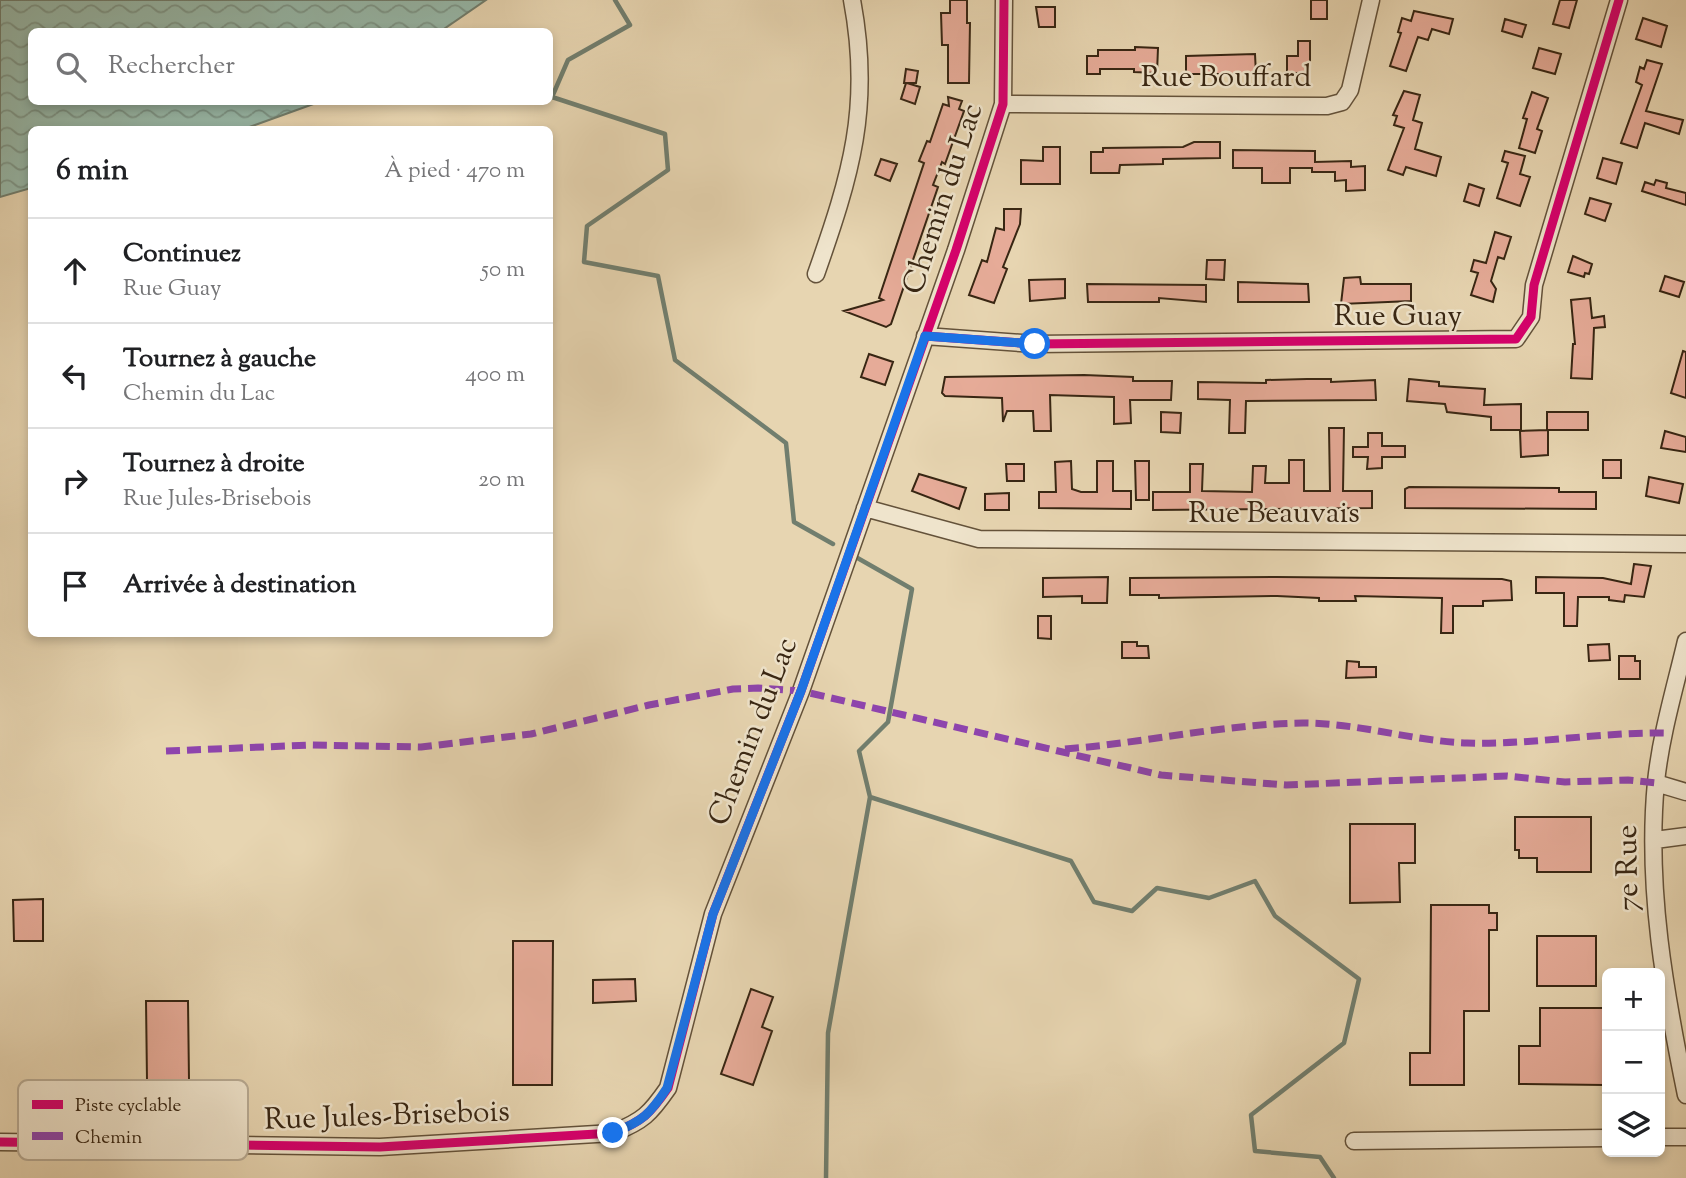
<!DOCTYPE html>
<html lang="fr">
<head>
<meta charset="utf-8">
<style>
	body { margin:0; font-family:"Sorts Mill Goudy",serif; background:#f6f6f6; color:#202124 }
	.controls { position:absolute; right:21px; bottom:21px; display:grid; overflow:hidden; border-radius:10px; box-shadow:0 4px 10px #0003 }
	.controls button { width:63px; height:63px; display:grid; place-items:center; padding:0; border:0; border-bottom:2px solid #e0e0e0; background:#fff; color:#202124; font:35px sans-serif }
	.stop { position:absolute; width:21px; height:21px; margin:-16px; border:5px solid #1a73e8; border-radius:50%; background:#fff }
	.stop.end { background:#1a73e8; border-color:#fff; box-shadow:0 2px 7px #0008 }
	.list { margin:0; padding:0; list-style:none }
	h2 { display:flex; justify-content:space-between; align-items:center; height:91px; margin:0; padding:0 28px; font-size:30px }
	h2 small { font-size:23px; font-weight:400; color:#757577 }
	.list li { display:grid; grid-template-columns:46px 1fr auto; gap:21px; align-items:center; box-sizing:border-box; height:105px; padding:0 28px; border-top:2px solid #e0e0e0 }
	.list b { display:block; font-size:26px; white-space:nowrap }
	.list p { margin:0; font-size:23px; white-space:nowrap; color:#757577 }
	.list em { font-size:23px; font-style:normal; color:#757577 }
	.icon { flex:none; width:38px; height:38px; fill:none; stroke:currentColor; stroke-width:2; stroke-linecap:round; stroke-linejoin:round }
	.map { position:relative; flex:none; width:1686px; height:1178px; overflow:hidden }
	.search { position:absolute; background:#fff; box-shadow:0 4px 10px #0003; left:28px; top:28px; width:525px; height:77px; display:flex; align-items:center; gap:18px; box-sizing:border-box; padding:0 24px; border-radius:10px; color:#757577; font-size:26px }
	.panel { position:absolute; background:#fff; box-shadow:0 4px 10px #0003; left:28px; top:126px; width:525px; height:511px; border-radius:10px }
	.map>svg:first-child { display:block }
</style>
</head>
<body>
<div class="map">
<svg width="1686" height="1178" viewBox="0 0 1686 1178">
	<defs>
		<pattern id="water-waves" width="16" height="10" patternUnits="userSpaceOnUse" patternTransform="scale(1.75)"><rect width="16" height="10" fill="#97b9aa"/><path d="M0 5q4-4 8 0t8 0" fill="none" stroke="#7c9689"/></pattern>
	</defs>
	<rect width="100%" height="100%" fill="#e7d5b1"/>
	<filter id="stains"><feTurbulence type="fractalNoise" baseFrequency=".00286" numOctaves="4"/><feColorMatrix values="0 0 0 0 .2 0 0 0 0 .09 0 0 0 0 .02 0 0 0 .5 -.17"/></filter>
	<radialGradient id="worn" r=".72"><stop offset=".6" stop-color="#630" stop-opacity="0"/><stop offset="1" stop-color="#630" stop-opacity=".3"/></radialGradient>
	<path fill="url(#water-waves)" stroke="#717e6e" stroke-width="2" d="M0,0h486l-45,31 -409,1v70h287l-75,27 -212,1 -1,58 -31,9z"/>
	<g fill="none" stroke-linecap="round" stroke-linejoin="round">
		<path stroke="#717e6e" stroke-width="4.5" d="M615,0l15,25 -62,35 -16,37 113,37 3,36 -81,56 -3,36 74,14 17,84 111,83 8,79 39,22
			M870,797l201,64 23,41 38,9 25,-23 52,10 46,-17 20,35 84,63 -15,64 -93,72 4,36 65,6 14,21
			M826,1178l2,-145 42,-236 -11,-46 29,-29 24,-133 -58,-33"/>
	</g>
	<path fill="#e6ab98" stroke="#382613" stroke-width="2" d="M950,0h17v23h3l-1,60h-21v-38h-6l-1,-32h9z
		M1311,0h16v19h-16z
		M1560,0h17l-8,28 -16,-4z
		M1036,7h19v20h-16z
		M1414,11l39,8 -4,15 -17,-5 -4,11 -10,-3 -12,34 -16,-5 11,-33 -3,-1 4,-14 9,3z
		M1643,18l24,8 -6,21 -25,-8z
		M1505,19l21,6 -4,12 -20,-6z
		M1298,41h12v32h-23v-17h11z
		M1135,47l23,1 -1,25 -23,-1v-3h-34v5h-13v-18h11v-6h37z
		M1539,48l22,6 -6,20 -22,-6z
		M1255,54l1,20h-70v-18z
		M1647,60l15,4 -16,47 37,9 -4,14 -34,-11 -8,25 -16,-5 21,-58 -6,-3 4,-15 4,2z
		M906,69l12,2 -2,12h-9l13,4 -5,17 -14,-5 5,-16h-2z
		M1404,91l16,4 -7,25 9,3 -7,26 26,8 -5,19 -30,-9 -3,8 -15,-5 16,-42 -10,-3 3,-9 -4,-1z
		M1532,92l16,6 -11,31 5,2 -7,22 -16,-5 8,-29 -4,-1z
		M948,97l14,4 -3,8 5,2 -19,53 -3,-2 -9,23 5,2 -47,137 -5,3 -42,-16 39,-11 -4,-2 45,-135 -5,-2 8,-20 3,1 13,-38 6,2z
		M1194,142h26v16l-57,1v5l-43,1 -1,8h-28v-21h12v-4l80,-1z
		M1043,147h17v37h-39v-24l22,1z
		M1233,150l82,1v11l36,-1v6l14,-1v24l-19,1v-11l-11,1v-9h-23v-4h-22v15h-28v-15h-29z
		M1505,151l20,5 -5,18 10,3 -10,29 -23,-8 11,-35 -6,-2z
		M1603,158l19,5 -6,21 -19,-6z
		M881,159l16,5 -7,17 -15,-6z
		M1656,180l11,3 -1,5 20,5v12l-44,-14 3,-9 9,3z
		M1469,184l15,5 -5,17 -15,-5z
		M1590,198l21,6 -6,17 -20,-7z
		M1004,209h17l-1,15 -17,43 4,2 -13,34 -25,-8 13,-35 5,2 9,-34 8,2z
		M1495,232l16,5 -7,22 -6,-2 -7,24 5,8 -3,13 -22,-7 7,-22 -7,-2 3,-11 12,3z
		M1573,256l19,8 -3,10 -4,-1 -1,4 -16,-5z
		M1207,260h18l-1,20 -18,-1z
		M1665,276l19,6 -5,15 -19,-6z
		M1360,277l1,7h50v17l-70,3 3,-26z
		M1065,279v19l-35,3 -1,-21z
		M1238,282l70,2 1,18h-71z
		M1087,284l119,1v17l-47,-4v4h-71z
		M1590,298l2,20 12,-2 1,11 -11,1 -2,51 -21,-1 2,-34h2l-4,-44z
		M1683,351l3,1v46l-15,-5z
		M869,354l24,8 -8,23 -24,-8z
		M1084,375l49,2v4h39l-1,19h-41l1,23 -17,1v-27l-64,-2 1,36h-17l-1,-20h-26l-4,11 -1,-24 -57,-2 -3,-3 3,-16z
		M1307,379h24v3l44,-2 1,20 -130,1 -1,32h-16l1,-33 -32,-1v-17l68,1v-3z
		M1409,379l30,3v4l46,3 -1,16 37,-1v26h-30v-13l-44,-5 -2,-8 -38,-3z
		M1161,412l20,1 -1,20 -19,-1z
		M1547,412h41v18h-40v25l-27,2 -1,-26 27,-1z
		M1329,428h15l-1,63h29v17l-219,2v-18h37v-28h13l-1,27 50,1 1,-26h13l-1,17h24v-23h15v31h26z
		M1665,431l21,6v15l-25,-4z
		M1368,433h14v13h23v11h-23v11l-15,1 1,-12h-15v-10h15z
		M1603,460h18v18h-18z
		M1071,461l1,28 9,3h16v-31h16v30h18v18l-92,-1v-16h17l-1,-30z
		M1135,461h14v39h-13z
		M1006,464h18v17h-17z
		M919,474l47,14 -7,21 -47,-18z
		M1649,477l34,7 -4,19 -33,-7z
		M1409,487l150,1v4h37v17l-191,-1v-19z
		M1009,493v17h-24v-16z
		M1634,564l17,2 -7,31 -19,-2 -1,7 -15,-2v-3h-31l-1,29h-13v-33h-28v-16l67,1 28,6z
		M1108,577l-1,26h-25v-7l-39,1v-19z
		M1277,577l225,2 9,2 1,19 -29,1v5h-30v27h-12l1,-35 -87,-2 1,5h-37v-3l-42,-2 -118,2v-3h-29v-17z
		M1038,616h13v23l-13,-1z
		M1122,642h15v4h11l1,12h-27z
		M1609,644l1,16 -21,1 -1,-16z
		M1619,656h16v5h5v18h-21z
		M1347,661l12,1v5h17v10l-30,1z
		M1515,817h76v55h-54v-14h-18v-8h-4z
		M1350,824h65v39h-16l1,39 -50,1z
		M43,899v42h-29l-1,-41z
		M1431,905h58v8h8v17h-8v81h-25v74h-54v-32h20z
		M1537,936h59v50h-59z
		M513,941h40l-1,144h-39z
		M635,979l1,22 -43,2v-23z
		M751,989l22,8 -11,30 10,4 -19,54 -32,-11z
		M146,1001h42l1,79h-42z
		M1540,1008h64v77l-85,-1v-38h21z"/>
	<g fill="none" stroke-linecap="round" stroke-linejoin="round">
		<g stroke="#64523a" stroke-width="19">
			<path id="minor" d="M1003,104l324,2 15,-4 8,-12 21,-90
				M816,274c35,-99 56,-168 36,-274
				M925,336l110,8 481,-5 15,-22 3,-32 85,-285
				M865,508l114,31 707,5
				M1686,641c-11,47 -25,93 -30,141 -10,105 9,210 30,313
				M1656,783l30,9
				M1655,840l31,-4
				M1660,1137h26
				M1354,1141l253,-3
				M0,1142l380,5 233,-14c30,-12 37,-19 55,-45l45,-174 88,-223 155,-441 47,-146 1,-104"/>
		</g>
		<use href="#minor" stroke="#efe4cc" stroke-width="16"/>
		<path stroke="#8e44ad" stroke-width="7" stroke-dasharray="14 7" stroke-linecap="butt" d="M1065,749c80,-6 158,-25 238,-26 56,0 109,18 164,20 66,2 131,-11 197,-10
			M166,751l145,-6 110,2 110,-13 118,-29 84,-16 25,-1 43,3 360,84 125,10 221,-9 58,6 63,-2 28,3"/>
		<g stroke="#efe4cc" stroke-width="13">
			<path id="cycleway" d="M925,336l110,8 481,-5 15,-22 3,-32 85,-285
				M0,1142l380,5 233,-14c30,-12 37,-19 55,-45l45,-174 88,-223 155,-441 47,-146 1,-104"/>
		</g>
		<use href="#cycleway" stroke="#d6006c" stroke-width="9"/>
	</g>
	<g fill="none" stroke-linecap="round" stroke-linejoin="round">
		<path stroke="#1a73e8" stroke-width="9" d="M613,1133c30,-12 37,-19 54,-45l46,-174 88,-223 124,-355 110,8"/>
	</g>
	<g text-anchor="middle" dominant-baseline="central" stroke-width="5" stroke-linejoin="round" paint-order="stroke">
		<g font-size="30" fill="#382613" stroke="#efe4cc">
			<text x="1226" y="78">Rue Bouffard</text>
			<text transform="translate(944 199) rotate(-72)">Chemin du Lac</text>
			<text x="1398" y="317">Rue Guay</text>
			<text x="1274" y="514">Rue Beauvais</text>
			<text transform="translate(754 732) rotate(-69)">Chemin du Lac</text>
			<text transform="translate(1629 868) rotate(-91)">7e Rue</text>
			<text transform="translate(387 1117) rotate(-2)">Rue Jules-Brisebois</text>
		</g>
	</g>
	<rect x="18" y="1080" width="230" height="80" rx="10" fill="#efe4cc" stroke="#b8ab94" stroke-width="2"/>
	<rect x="32" y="1100" width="31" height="9" fill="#d6006c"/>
	<rect x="32" y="1132" width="31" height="8" fill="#8e44ad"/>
	<g font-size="19" fill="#382613">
		<text x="75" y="1111">Piste cyclable</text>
		<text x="75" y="1143">Chemin</text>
	</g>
	<rect width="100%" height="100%" filter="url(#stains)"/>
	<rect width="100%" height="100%" fill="url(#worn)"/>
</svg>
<div class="controls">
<button>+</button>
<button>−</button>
<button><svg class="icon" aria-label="layers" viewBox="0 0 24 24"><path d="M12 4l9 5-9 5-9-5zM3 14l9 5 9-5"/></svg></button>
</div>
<div class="stop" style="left:1035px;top:344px"></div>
<div class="stop end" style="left:613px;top:1133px"></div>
<div class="search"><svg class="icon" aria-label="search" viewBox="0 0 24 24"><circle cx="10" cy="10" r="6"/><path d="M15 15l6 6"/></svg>Rechercher</div>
<section class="panel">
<h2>6 min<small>À pied · 470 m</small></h2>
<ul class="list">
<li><svg class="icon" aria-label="ahead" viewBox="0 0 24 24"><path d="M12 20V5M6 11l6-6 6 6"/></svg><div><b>Continuez</b><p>Rue Guay</p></div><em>50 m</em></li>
<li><svg class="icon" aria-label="left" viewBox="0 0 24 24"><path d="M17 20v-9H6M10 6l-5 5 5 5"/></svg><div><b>Tournez à gauche</b><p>Chemin du Lac</p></div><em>400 m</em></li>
<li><svg class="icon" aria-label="right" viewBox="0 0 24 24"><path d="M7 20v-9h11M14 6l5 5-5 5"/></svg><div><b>Tournez à droite</b><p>Rue Jules-Brisebois</p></div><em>20 m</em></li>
<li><svg class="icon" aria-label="arrive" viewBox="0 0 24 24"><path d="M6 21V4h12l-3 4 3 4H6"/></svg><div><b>Arrivée à destination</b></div></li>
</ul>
</section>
</div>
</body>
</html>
